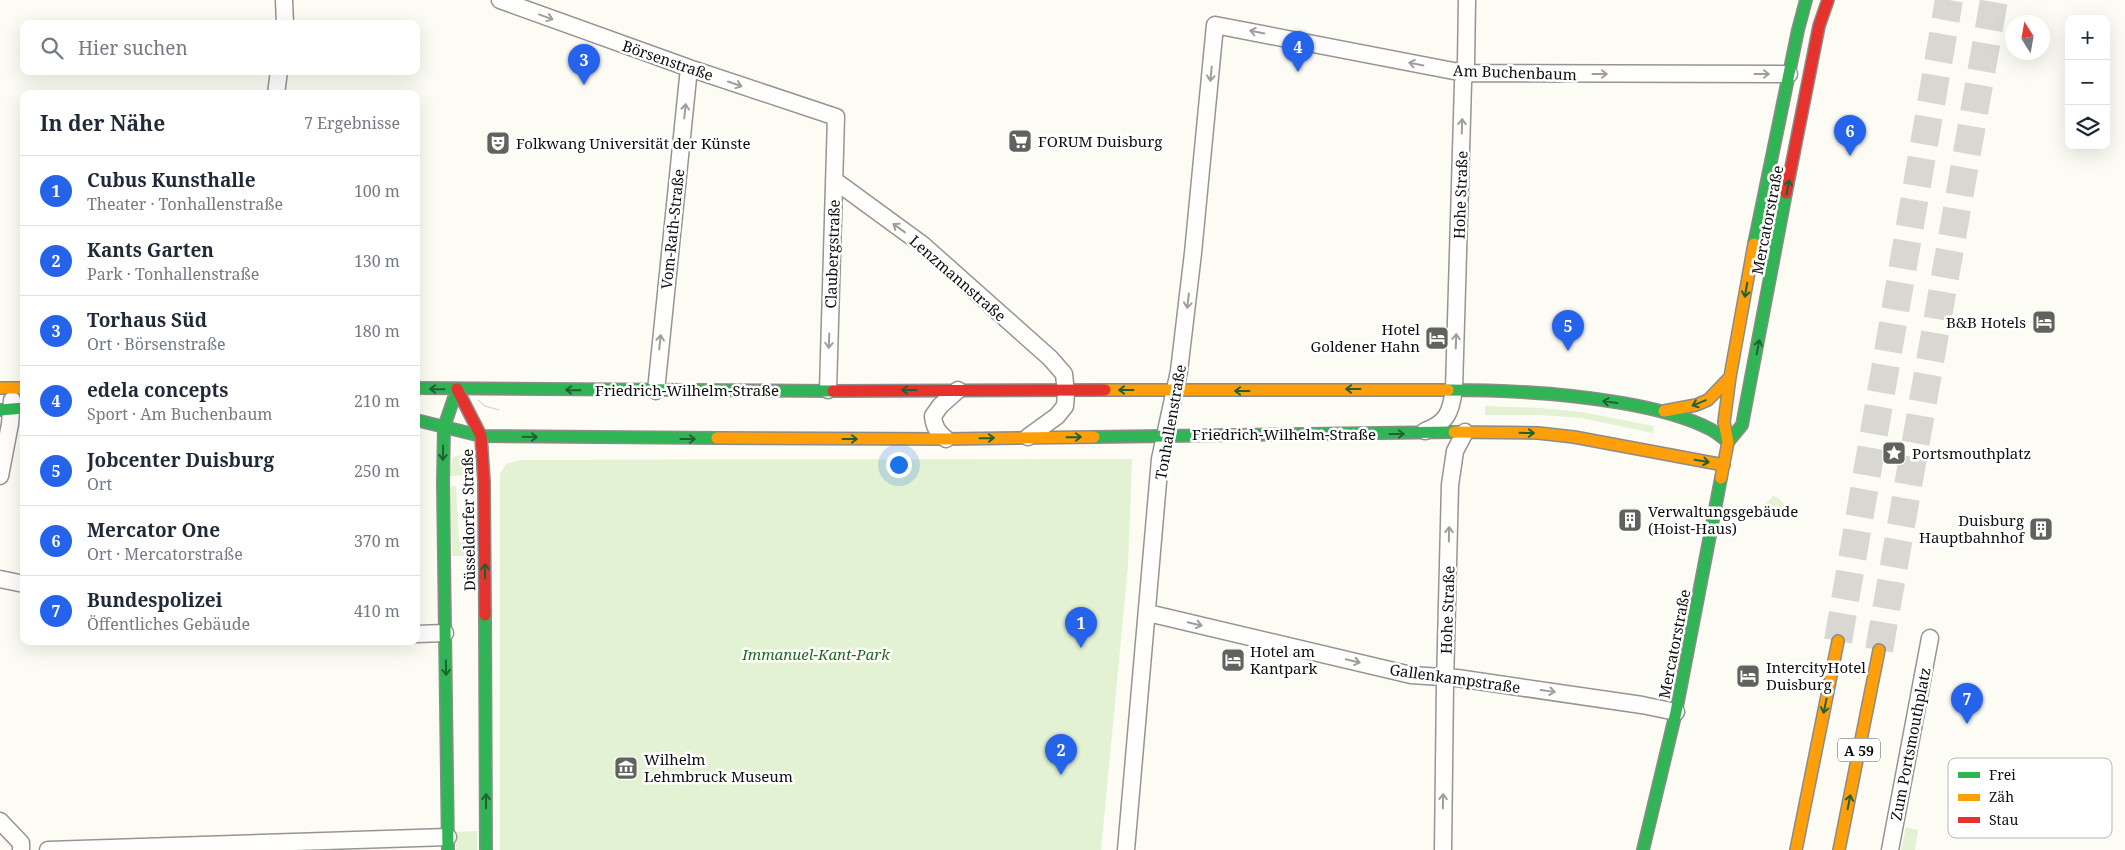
<!DOCTYPE html>
<html lang="de">
<head>
<meta charset="utf-8">
<style>
	body { margin:0; font-family:"Noto Serif",serif; background:#f2f2f3; color:#1f2937 }
	.controls { position:absolute; right:15px; top:15px; display:grid; overflow:hidden; border-radius:10px; box-shadow:0 5px 20px #0002 }
	.controls button { width:45px; height:45px; display:grid; place-items:center; padding:0; border:0; border-bottom:1px solid #e0e1e3; background:#fff; color:#1f2937; font:25px sans-serif }
	.compass { position:absolute; left:2005px; top:15px; width:45px; height:45px; border-radius:50%; background:#fff; box-shadow:0 5px 20px #0002; rotate:349deg }
	.you { position:absolute; left:898px; top:464px; width:18px; height:18px; margin:-12px; border:4px solid #fff; border-radius:50%; background:#1a73e8; box-shadow:0 0 0 8px #1a73e833 }
	.badge { display:grid; place-items:center; width:32px; height:32px; border-radius:50%; background:#2563eb; color:#fff; font-size:16px; font-weight:700 }
	.pin { position:absolute; translate:-50% -41px; filter:drop-shadow(0 1px 2px #0008) }
	.pin::after { content:''; position:absolute; top:26px; width:18px; height:15px; background:inherit; clip-path:polygon(0 0,100% 0,50% 100%) }
	.list { margin:0; padding:0; list-style:none }
	h2 { display:flex; justify-content:space-between; align-items:center; height:65px; margin:0; padding:0 20px; font-size:21px }
	h2 small { font-size:16px; font-weight:400; color:#747a83 }
	.list li { display:grid; grid-template-columns:32px 1fr auto; gap:15px; align-items:center; box-sizing:border-box; height:70px; padding:0 20px; border-top:1px solid #e0e1e3 }
	.list b { display:block; font-size:19px; white-space:nowrap }
	.list p { margin:0; font-size:16px; white-space:nowrap; color:#747a83 }
	.list em { font-size:16px; font-style:normal; color:#747a83 }
	.icon { flex:none; width:28px; height:28px; fill:none; stroke:currentColor; stroke-width:2; stroke-linecap:round; stroke-linejoin:round }
	.map { position:relative; flex:none; width:2125px; height:850px; overflow:hidden }
	.search { position:absolute; background:#fff; box-shadow:0 5px 20px #0002; left:20px; top:20px; width:400px; height:55px; display:flex; align-items:center; gap:12px; box-sizing:border-box; padding:0 18px; border-radius:10px; color:#747a83; font-size:19px }
	.panel { position:absolute; background:#fff; box-shadow:0 5px 20px #0002; left:20px; top:90px; width:400px; height:555px; border-radius:10px }
	.map>svg:first-child { display:block }
</style>
</head>
<body>
<div class="map">
<svg width="2125" height="850" viewBox="0 0 2125 850">
	<rect width="100%" height="100%" fill="#fcfbf4"/>
	<path fill="#e2f2d2" d="M1485,406l54,2 43,4 72,14 -1,7 -72,-15 -39,-3h-57z
		M466,454l6,4 4,17 -27,1 4,-19z
		M1132,459l-4,106 -27,285h-601v-376l6,-10 14,-4z
		M456,486l3,56h17v30l-8,1v-17h-16l-3,-69z
		M1773,496c9,2 15,13 17,22l-18,-2 -7,-4 1,-9z
		M1906,827l12,3 -3,20h-14z
		M477,831v19h-21l-1,-18z"/>
	<g fill="none" stroke-linecap="round" stroke-linejoin="round">
		<path stroke="#d8d7d2" stroke-width="28" stroke-dasharray="28 14" stroke-linecap="butt" d="M1838,641l111,-641
			M1879,650l115,-650"/>
		<g stroke="#959592" stroke-width="19">
			<path id="street" d="M284,0l1,24
				M500,0l189,68 147,49 -8,273
				M276,94l3,-23
				M834,180l89,65 127,113 14,16 2,19 -1,13 -8,10 -29,21
				M656,391l33,-323
				M1425,431c22,-8 26,-19 29,-42l9,-306 3,-19 1,-64
				M946,439c-9,-7 -12,-13 -13,-23l7,-10 18,-16
				M0,476l10,-52 2,-24
				M0,579l24,5
				M1148,613l263,62 46,3 185,27 34,7
				M416,634l29,-1
				M0,821l21,22v7
				M48,850l400,-13
				M1126,850l34,-391 19,-88 14,-118 22,-228 249,48 325,1
				M1443,850l2,-166 5,-199 5,-34 10,-19
				M1890,850l40,-212"/>
		</g>
		<g stroke="#8c8b88" stroke-width="14">
			<path id="fast" d="M1754,244l44,-214 8,-30
				M416,388l417,3
				M1448,390c58,0 116,3 174,13 29,5 61,12 88,26 6,3 12,8 18,13
				M0,410l24,-2
				M416,420l65,16 236,2
				M1094,437l360,-5
				M1728,442l14,-17 44,-232
				M485,615l1,235
				M448,850l-5,-367 1,-56 13,-38
				M1643,850l33,-138 45,-234"/>
		</g>
		<g stroke="#8c8b88" stroke-width="14">
			<path id="slow" d="M0,388h24
				M1105,390h343
				M1664,411l32,-6 12,-5 22,-23
				M1454,432l84,1 36,4 150,28
				M717,438l229,1 148,-2
				M1721,478l7,-36 -4,-20 6,-45 24,-133
				M1796,850l42,-209
				M1839,850l40,-200"/>
		</g>
		<g stroke="#8c8b88" stroke-width="14">
			<path id="jam" d="M1786,193l33,-167 9,-26
				M457,389l24,47 3,46 1,133
				M833,391l272,-1"/>
		</g>
		<use href="#street" stroke="#fffefd" stroke-width="16"/>
		<use href="#fast" stroke="#30b455" stroke-width="11"/>
		<use href="#slow" stroke="#ff9f0a" stroke-width="11"/>
		<use href="#jam" stroke="#e5322d" stroke-width="11"/>
		<path stroke="#d8c6c4" stroke-width="1" d="M478,400l7,6 14,4"/>
	</g>
	<defs><path id="oneway-shaft" d="M-6 0H5M1.5-3L5.5 0L1.5 3" fill="none" stroke-width="1.6" stroke-linecap="round" stroke-linejoin="round" transform="scale(1.25)"/></defs>
	<g stroke="#9f9e9d">
		<use href="#oneway-shaft" transform="translate(546 17) rotate(20)"/>
		<use href="#oneway-shaft" transform="translate(1257 32) rotate(-169)"/>
		<use href="#oneway-shaft" transform="translate(1416 64) rotate(-169)"/>
		<use href="#oneway-shaft" transform="translate(1211 74) rotate(96)"/>
		<use href="#oneway-shaft" transform="translate(1600 74)"/>
		<use href="#oneway-shaft" transform="translate(1762 74)"/>
		<use href="#oneway-shaft" transform="translate(735 84) rotate(19)"/>
		<use href="#oneway-shaft" transform="translate(685 111) rotate(-84)"/>
		<use href="#oneway-shaft" transform="translate(1462 126) rotate(-88)"/>
		<use href="#oneway-shaft" transform="translate(899 228) rotate(-144)"/>
		<use href="#oneway-shaft" transform="translate(1188 301) rotate(97)"/>
		<use href="#oneway-shaft" transform="translate(829 341) rotate(92)"/>
		<use href="#oneway-shaft" transform="translate(1456 341) rotate(-88)"/>
		<use href="#oneway-shaft" transform="translate(660 342) rotate(-84)"/>
		<use href="#oneway-shaft" transform="translate(1449 534) rotate(-89)"/>
		<use href="#oneway-shaft" transform="translate(1195 624) rotate(13)"/>
		<use href="#oneway-shaft" transform="translate(1353 661) rotate(13)"/>
		<use href="#oneway-shaft" transform="translate(1548 691) rotate(8)"/>
		<use href="#oneway-shaft" transform="translate(1443 801) rotate(-89)"/>
	</g>
	<g stroke="#1f6132">
		<use href="#oneway-shaft" transform="translate(1788 187) rotate(-79)"/>
		<use href="#oneway-shaft" transform="translate(1746 290) rotate(100)"/>
		<use href="#oneway-shaft" transform="translate(1758 347) rotate(-79)"/>
		<use href="#oneway-shaft" transform="translate(437 389) rotate(-179)"/>
		<use href="#oneway-shaft" transform="translate(1353 389) rotate(-180)"/>
		<use href="#oneway-shaft" transform="translate(573 390) rotate(-179)"/>
		<use href="#oneway-shaft" transform="translate(909 390) rotate(180)"/>
		<use href="#oneway-shaft" transform="translate(1126 390) rotate(-180)"/>
		<use href="#oneway-shaft" transform="translate(1242 391) rotate(180)"/>
		<use href="#oneway-shaft" transform="translate(1610 402) rotate(-172)"/>
		<use href="#oneway-shaft" transform="translate(1699 403) rotate(158)"/>
		<use href="#oneway-shaft" transform="translate(1527 433) rotate(1)"/>
		<use href="#oneway-shaft" transform="translate(1397 434)"/>
		<use href="#oneway-shaft" transform="translate(530 437) rotate(1)"/>
		<use href="#oneway-shaft" transform="translate(1074 437) rotate(-1)"/>
		<use href="#oneway-shaft" transform="translate(987 438) rotate(-1)"/>
		<use href="#oneway-shaft" transform="translate(688 439)"/>
		<use href="#oneway-shaft" transform="translate(850 439)"/>
		<use href="#oneway-shaft" transform="translate(443 453) rotate(91)"/>
		<use href="#oneway-shaft" transform="translate(1702 461) rotate(9)"/>
		<use href="#oneway-shaft" transform="translate(485 571) rotate(-90)"/>
		<use href="#oneway-shaft" transform="translate(446 668) rotate(89)"/>
		<use href="#oneway-shaft" transform="translate(1825 706) rotate(102)"/>
		<use href="#oneway-shaft" transform="translate(486 801) rotate(-90)"/>
		<use href="#oneway-shaft" transform="translate(1849 802) rotate(-79)"/>
	</g>
	<defs>
		<g id="supermarket-square" transform="scale(1.25)"><rect x="-9" y="-9" width="18" height="18" rx="4" fill="#61615e" stroke="#fff"/><path d="M-6-5.5h2.5l.6 2H6L4.5 2H-2.5L-4.4-4H-6ZM-1.5 3.2a1.3 1.3 0 1 0 .1 0ZM3 3.2a1.3 1.3 0 1 0 .1 0Z" fill="#fff"/></g>
		<g id="theatre-square" transform="scale(1.25)"><rect x="-9" y="-9" width="18" height="18" rx="4" fill="#61615e" stroke="#fff"/><path d="M-5-5.5Q0-4 5-5.5V0Q5 5 0 6Q-5 5-5 0ZM-3.3-2.5H-1v1.5H-3.3ZM1-2.5H3.3v1.5H1ZM-2.8 1Q0 5.5 2.8 1Z" fill="#fff"/></g>
		<g id="hotel-square" transform="scale(1.25)"><rect x="-9" y="-9" width="18" height="18" rx="4" fill="#61615e" stroke="#fff"/><path d="M-6-4.5h1.5V1H6V5H4.5V3h-9V5H-6ZM-4 0a1.8 1.8 0 1 1 3.6 0ZM.5 0V-2.5h3Q6-2.5 6 0Z" fill="#fff"/></g>
		<g id="sight-square" transform="scale(1.25)"><rect x="-9" y="-9" width="18" height="18" rx="4" fill="#61615e" stroke="#fff"/><path d="M0-6L1.8-2.2L6-1.7L2.9 1.2L3.7 5.4L0 3.3L-3.7 5.4L-2.9 1.2L-6-1.7L-1.8-2.2Z" fill="#fff"/></g>
		<g id="building-square" transform="scale(1.25)"><rect x="-9" y="-9" width="18" height="18" rx="4" fill="#61615e" stroke="#fff"/><path d="M-4-6H4V6H1V3H-1V6H-4ZM-2.5-4.3h1.7v1.8h-1.7ZM.8-4.3h1.7v1.8H.8ZM-2.5-1h1.7V.8h-1.7ZM.8-1h1.7V.8H.8Z" fill="#fff"/></g>
		<g id="museum-square" transform="scale(1.25)"><rect x="-9" y="-9" width="18" height="18" rx="4" fill="#61615e" stroke="#fff"/><path d="M0-6L6-3V-2H-6V-3ZM-5-1h2V3h-2ZM-1-1h2V3h-2ZM3-1h2V3H3ZM-6 4H6V6H-6Z" fill="#fff"/></g>
	</defs>
	<g fill-rule="evenodd">
		<use href="#supermarket-square" x="1020" y="141"/>
		<use href="#theatre-square" x="498" y="143"/>
		<use href="#hotel-square" x="2044" y="322"/>
		<use href="#hotel-square" x="1437" y="338"/>
		<use href="#sight-square" x="1894" y="453"/>
		<use href="#building-square" x="1630" y="520"/>
		<use href="#building-square" x="2041" y="529"/>
		<use href="#hotel-square" x="1233" y="660"/>
		<use href="#hotel-square" x="1748" y="676"/>
		<use href="#museum-square" x="626" y="768"/>
	</g>
	<g text-anchor="middle" dominant-baseline="central" stroke-width="5" stroke-linejoin="round" paint-order="stroke">
		<rect fill="#fff" stroke="#565656" stroke-width="1" x="1838" y="738.5" width="42" height="23" rx="4"/>
		<g font-size="14" font-weight="bold" fill="#0e0e0e">
			<text x="1859" y="750">A 59</text>
		</g>
		<g font-size="15" fill="#0e0e0e" stroke="#fff">
			<text transform="translate(668 60) rotate(19)">Börsenstraße</text>
			<text transform="translate(1515 72) rotate(2)">Am Buchenbaum</text>
			<text transform="translate(1460 195) rotate(-88)">Hohe Straße</text>
			<text transform="translate(1767 220) rotate(-79)">Mercatorstraße</text>
			<text transform="translate(672 229) rotate(-84)">Vom-Rath-Straße</text>
			<text transform="translate(832 254) rotate(-88)">Claubergstraße</text>
			<text transform="translate(958 278) rotate(41)">Lenzmannstraße</text>
			<text x="687" y="390">Friedrich-Wilhelm-Straße</text>
			<text transform="translate(1170 422) rotate(-80)">Tonhallenstraße</text>
			<text x="1284" y="434">Friedrich-Wilhelm-Straße</text>
			<text transform="translate(468 520) rotate(-91)">Düsseldorfer Straße</text>
			<text transform="translate(1447 610) rotate(-88)">Hohe Straße</text>
			<text transform="translate(1674 644) rotate(-79)">Mercatorstraße</text>
			<text transform="translate(1455 678) rotate(8)">Gallenkampstraße</text>
			<text transform="translate(1910 744) rotate(-79)">Zum Portsmouthplatz</text>
		</g>
		<g font-size="15" fill="#0e0e0e" stroke="#fff" text-anchor="start">
			<text x="1038" y="141">FORUM Duisburg</text>
			<text x="516" y="143">Folkwang Universität der Künste</text>
			<text x="2026" y="322" text-anchor="end">B&amp;B Hotels</text>
			<text x="1420" y="329" text-anchor="end">Hotel<tspan x="1420" dy="17">Goldener Hahn</tspan></text>
			<text x="1912" y="453">Portsmouthplatz</text>
			<text x="1648" y="511">Verwaltungsgebäude<tspan x="1648" dy="17">(Hoist-Haus)</tspan></text>
			<text x="2024" y="520" text-anchor="end">Duisburg<tspan x="2024" dy="17">Hauptbahnhof</tspan></text>
			<text x="1250" y="651">Hotel am<tspan x="1250" dy="17">Kantpark</tspan></text>
			<text x="1766" y="667">IntercityHotel<tspan x="1766" dy="17">Duisburg</tspan></text>
			<text x="644" y="759">Wilhelm<tspan x="644" dy="17">Lehmbruck Museum</tspan></text>
		</g>
		<g font-size="15" font-style="italic" fill="#23691c" stroke="#fff">
			<text x="816" y="654">Immanuel-Kant-Park</text>
		</g>
	</g>
	<rect x="1948" y="758" width="164" height="80" rx="8" fill="#fff" stroke="#b7b7b7" stroke-width="1"/>
	<rect x="1958" y="772" width="22" height="6" fill="#30b455"/>
	<rect x="1958" y="794" width="22" height="7" fill="#ff9f0a"/>
	<rect x="1958" y="817" width="22" height="6" fill="#e5322d"/>
	<g font-size="14" fill="#0e0e0e">
		<text x="1989" y="780">Frei</text>
		<text x="1989" y="802">Zäh</text>
		<text x="1989" y="825">Stau</text>
	</g>
</svg>
<div class="controls">
<button>+</button>
<button>−</button>
<button><svg class="icon" aria-label="layers" viewBox="0 0 24 24"><path d="M12 4l9 5-9 5-9-5zM3 14l9 5 9-5"/></svg></button>
</div>
<svg class="compass" viewBox="-18 -18 36 36"><path d="M0-13l5 13h-10z" fill="#e53935"/><path d="M0 13l5-13h-10z" fill="#747a83"/></svg>
<div class="you"></div>
<div class="pin badge" style="left:1081px;top:648px">1</div>
<div class="pin badge" style="left:1061px;top:775px">2</div>
<div class="pin badge" style="left:584px;top:85px">3</div>
<div class="pin badge" style="left:1298px;top:72px">4</div>
<div class="pin badge" style="left:1568px;top:351px">5</div>
<div class="pin badge" style="left:1850px;top:156px">6</div>
<div class="pin badge" style="left:1967px;top:724px">7</div>
<div class="search"><svg class="icon" aria-label="search" viewBox="0 0 24 24"><circle cx="10" cy="10" r="6"/><path d="M15 15l6 6"/></svg>Hier suchen</div>
<section class="panel">
<h2>In der Nähe<small>7 Ergebnisse</small></h2>
<ul class="list">
<li><span class="badge">1</span><div><b>Cubus Kunsthalle</b><p>Theater · Tonhallenstraße</p></div><em>100 m</em></li>
<li><span class="badge">2</span><div><b>Kants Garten</b><p>Park · Tonhallenstraße</p></div><em>130 m</em></li>
<li><span class="badge">3</span><div><b>Torhaus Süd</b><p>Ort · Börsenstraße</p></div><em>180 m</em></li>
<li><span class="badge">4</span><div><b>edela concepts</b><p>Sport · Am Buchenbaum</p></div><em>210 m</em></li>
<li><span class="badge">5</span><div><b>Jobcenter Duisburg</b><p>Ort</p></div><em>250 m</em></li>
<li><span class="badge">6</span><div><b>Mercator One</b><p>Ort · Mercatorstraße</p></div><em>370 m</em></li>
<li><span class="badge">7</span><div><b>Bundespolizei</b><p>Öffentliches Gebäude</p></div><em>410 m</em></li>
</ul>
</section>
</div>
</body>
</html>
